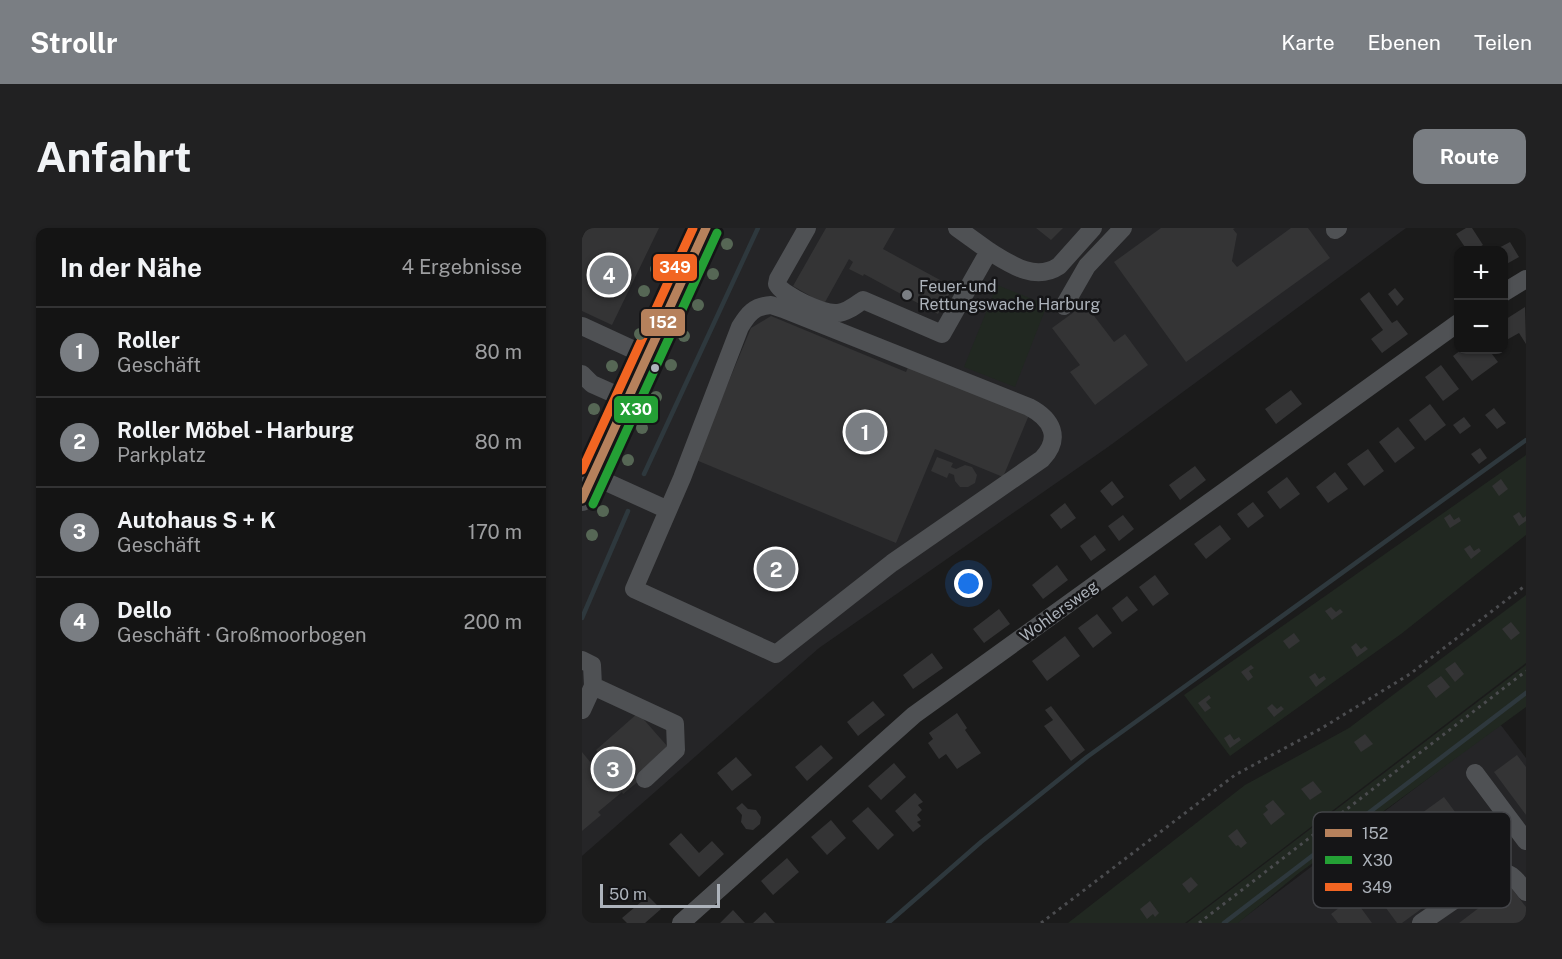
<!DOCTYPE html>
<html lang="de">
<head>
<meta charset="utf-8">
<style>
	body { margin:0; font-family:"Public Sans",sans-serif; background:#212122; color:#f1f3f6 }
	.controls { position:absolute; right:18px; top:18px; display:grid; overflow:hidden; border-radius:12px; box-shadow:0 2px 4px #0004 }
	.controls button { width:54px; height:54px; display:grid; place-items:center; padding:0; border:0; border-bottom:2px solid #333334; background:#141414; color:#f1f3f6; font:30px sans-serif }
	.scale { position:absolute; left:18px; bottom:15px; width:120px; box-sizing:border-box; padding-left:6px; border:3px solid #adb3bb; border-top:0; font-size:16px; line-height:21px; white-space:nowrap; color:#adb3bb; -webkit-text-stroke:4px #151517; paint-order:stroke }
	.you { position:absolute; left:387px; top:356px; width:21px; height:21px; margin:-15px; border:4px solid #fff; border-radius:50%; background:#1a73e8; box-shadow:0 0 0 9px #1a73e833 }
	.badge { display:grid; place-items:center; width:39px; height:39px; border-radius:50%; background:#7a7e83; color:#fff; font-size:20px; font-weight:700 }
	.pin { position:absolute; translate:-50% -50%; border:3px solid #fff; box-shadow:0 2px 6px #0006 }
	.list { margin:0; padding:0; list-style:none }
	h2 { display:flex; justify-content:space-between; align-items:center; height:78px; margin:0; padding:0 24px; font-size:26px }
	h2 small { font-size:20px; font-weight:400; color:#9d9ea0 }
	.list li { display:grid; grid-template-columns:39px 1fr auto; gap:18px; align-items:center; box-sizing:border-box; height:90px; padding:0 24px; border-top:2px solid #333334 }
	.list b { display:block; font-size:22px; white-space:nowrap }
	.list p { margin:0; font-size:20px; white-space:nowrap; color:#9d9ea0 }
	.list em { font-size:20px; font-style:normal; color:#9d9ea0 }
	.map { position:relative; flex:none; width:944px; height:695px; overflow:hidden; border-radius:12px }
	header { display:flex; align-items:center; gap:36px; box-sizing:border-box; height:84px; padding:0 30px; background:#7a7e83; color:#fff }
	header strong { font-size:28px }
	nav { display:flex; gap:33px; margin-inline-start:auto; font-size:21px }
	.intro { display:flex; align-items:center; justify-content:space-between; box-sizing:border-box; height:144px; padding:0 36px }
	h1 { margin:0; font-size:42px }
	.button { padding:15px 27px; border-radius:12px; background:#7a7e83; color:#fff; font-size:21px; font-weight:700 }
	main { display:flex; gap:36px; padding:0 36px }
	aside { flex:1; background:#141414; border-radius:12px; box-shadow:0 2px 4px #0004 }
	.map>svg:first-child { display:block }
</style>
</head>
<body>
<header>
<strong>Strollr</strong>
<nav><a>Karte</a><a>Ebenen</a><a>Teilen</a></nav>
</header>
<div class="intro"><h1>Anfahrt</h1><a class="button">Route</a></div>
<main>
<aside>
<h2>In der Nähe<small>4 Ergebnisse</small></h2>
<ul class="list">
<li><span class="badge">1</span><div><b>Roller</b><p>Geschäft</p></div><em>80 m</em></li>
<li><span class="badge">2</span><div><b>Roller Möbel - Harburg</b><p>Parkplatz</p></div><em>80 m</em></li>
<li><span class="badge">3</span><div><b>Autohaus S + K</b><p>Geschäft</p></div><em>170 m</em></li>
<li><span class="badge">4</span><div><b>Dello</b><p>Geschäft · Großmoorbogen</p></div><em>200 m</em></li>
</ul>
</aside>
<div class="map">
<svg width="944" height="695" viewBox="0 0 944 695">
	<rect width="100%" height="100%" fill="#1b1b1b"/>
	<path fill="#252527" d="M0,0h824l-298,219 -289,201 -237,208z
		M918,496l26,34v165h-289z"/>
	<path fill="#212821" d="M415,57l50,20 -32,82 -51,-20z
		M944,227v80l-125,99 -171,122 -46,-61z
		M944,367v68l-341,260h-117l177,-138 104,-57z
		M944,437v42l-227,166 -61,50h-51z"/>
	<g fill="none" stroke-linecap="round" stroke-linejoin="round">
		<path stroke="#2e383d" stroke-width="4.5" d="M62,246l114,-246
			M0,390l46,-107
			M306,695l93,-81 106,-85 439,-317
			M642,695l302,-230"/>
	</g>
	<path fill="#343435" d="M5,0h72l-47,97 -30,-14v-73z
		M244,0h69l-12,21 70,38 -15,27 -74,-40 -1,2 -14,-7 4,-7 -4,-3 -25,45 -31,-18z
		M454,0h27l-12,12z
		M579,0h74l-2,1 4,5 -5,27 5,6 54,-39h17l22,30 -144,104 -72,-100z
		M884,0h6l11,17 -9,5h-7l-11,-16z
		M928,14l9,15 -16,9v-16h-8z
		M813,60l9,11 -7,7 -9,-12z
		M787,64l23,31 5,-3 11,14 -26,19 -11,-14 12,-9 -23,-31z
		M503,76l29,38 11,-8 23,31 -53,40 -25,-33 10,-7 -28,-37z
		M943,79l1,37 -7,-11 -16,9v-21z
		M189,88l135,56 3,-7 120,50 -26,62 -68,-28 -39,94 -200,-83 55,-132z
		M879,122h28l9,12 -26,19 -19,-25z
		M859,137l18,24 -16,12 -18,-24z
		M709,162l11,14 -26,20 -11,-15z
		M848,176l16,21 -21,16 -16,-21z
		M912,180l12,15 -9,6 -12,-14z
		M882,189l7,9 -11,8 -7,-9z
		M816,199l17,21 -20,15 -16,-21z
		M898,220l7,10 -8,6 -8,-10z
		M786,221l16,22 -20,15 -17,-22z
		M355,229l16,6 -2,4 5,2 9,-4 7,2 5,8 -2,8 -7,4h-8l-5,-6 -1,-6 -5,-2 -2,5 -16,-7z
		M613,238l11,14 -26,20 -11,-15z
		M753,244l13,17 -20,14 -12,-16z
		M705,249l13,17 -20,15 -13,-17z
		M919,251l7,10 -9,7 -7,-10z
		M530,253l12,16 -12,9 -12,-15z
		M671,274l11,14 -16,12 -11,-14z
		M483,275l11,15 -15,11 -11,-14z
		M937,284l4,6 3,-2v5l-7,5 -6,-10z
		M868,286l4,6 5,-3 2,4 -11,7 -6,-10z
		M541,287l11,14 -15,12 -11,-15z
		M638,297l11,14 -25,20 -12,-15z
		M513,307l11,15 -15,11 -11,-15z
		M888,317l4,6 5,-3 2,3 -10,8 -7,-10z
		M475,337l11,15 -25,19 -11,-14z
		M573,347l14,19 -16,12 -14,-19z
		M545,368l11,14 -16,12 -10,-14z
		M749,379l5,5 4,-3 3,3 -11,8 -7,-9z
		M417,381l11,15 -26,19 -11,-14z
		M515,386l15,19 -19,15 -15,-20z
		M929,394l9,11 -9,7 -9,-11z
		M712,405l6,8 -11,8 -6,-8z
		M483,408l15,20 -33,25 -15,-20z
		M774,415l5,6 4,-3 3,3 -11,8 -6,-10z
		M350,425l11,15 -30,21 -10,-14z
		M873,434l9,12 -9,8 -10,-13z
		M669,437l3,3 -5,3 4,6 -5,4 -7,-9z
		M733,445l4,6 5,-3 2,3 -10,8 -7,-10z
		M859,448l9,11 -14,11 -9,-12z
		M627,467l2,3 -5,4 5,6 -6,4 -7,-9z
		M291,473l12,14 -27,21 -11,-14z
		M690,476l5,5 4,-3 3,3 -10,8 -7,-9z
		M469,478l34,44 -14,11 -27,-35 9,-6 -8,-10z
		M56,485l30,34 -32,28 4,5 -17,14 -1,-2 -24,20 3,3 -19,16v-79l9,11 9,-8 -4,-5z
		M375,485l10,15 -2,2 16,23 -24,16 -11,-15 -7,5 -11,-16 5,-4 -4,-6z
		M648,506l4,6 5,-3 2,3 -11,8 -6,-10z
		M783,506l8,10 -12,8 -7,-10z
		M239,517l12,13 -26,23 -12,-14z
		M935,527l9,12v48l-32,-43z
		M154,529l16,18 -20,16 -15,-18z
		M312,535l12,14 -25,23 -13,-14z
		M731,553l9,11 -12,8 -9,-11z
		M333,565l8,9 -5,3 4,5 -5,5 4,5 -4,2 4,4 -8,6 -18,-21z
		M862,569l46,62 -88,64h-5l-44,-60z
		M691,572l12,14 -14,11 -8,-11 5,-4 -3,-4z
		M160,575l6,6 8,1 5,7 -1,7 -7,6 -7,-1 -5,-7 1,-7 -6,-7z
		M286,579l26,28 -16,15 -26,-29z
		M249,592l15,18 -19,17 -16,-18z
		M655,601l10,14 -6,5 -3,-3 -2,1 -8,-10z
		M99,605l18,20 13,-12 12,13 -25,23 -30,-33z
		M205,630l12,14 -26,23 -12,-14z
		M609,649l7,8 -9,8 -7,-9z
		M927,657l17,22v16h-67z
		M66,668l13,13 -16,14h-18l-5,-5z
		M771,669l19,26h-34l-7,-9z
		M568,673l9,12 -4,4 -2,-3 -6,5 -7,-10z
		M151,682l12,13h-25z
		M183,684l10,11h-22z"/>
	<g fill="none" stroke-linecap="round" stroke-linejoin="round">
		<path stroke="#4b4c4f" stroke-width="3" stroke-dasharray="3 4.5" stroke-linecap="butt" d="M459,695l194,-148 87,-47 88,-54 116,-89
			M617,695l327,-252"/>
		<path stroke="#4f5154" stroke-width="18" d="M225,0l-29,51 -1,5c6,12 47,30 60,29 9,0 19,-8 26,-13l79,34 47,-83 -32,-23
			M753,2l3,-2
			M407,23c21,13 46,31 70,15l34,-38
			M921,65l23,-14
			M189,77l12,4 246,98c23,12 33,31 13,52l-150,104 -116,91 -142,-65 48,-111 58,-151c8,-13 14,-21 31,-22z
			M482,78l23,-40 36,-38
			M0,98l65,30
			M0,146l10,10 36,16
			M11,248l75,34
			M0,432l10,5 1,21 -11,24
			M11,458l82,38 1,26 -31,29
			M893,545l51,68
			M99,695l233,-208 544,-392
			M839,695l74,-51c16,-2 22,9 31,20"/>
		<path stroke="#4c4d50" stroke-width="24" d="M0,271l124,-271"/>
		<g stroke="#151517" stroke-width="14">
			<path id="bus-1" d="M0,271l124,-271"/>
		</g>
		<g stroke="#151517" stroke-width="14">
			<path id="bus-2" d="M11,276l124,-271"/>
		</g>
		<g stroke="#151517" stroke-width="14">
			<path id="bus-3" d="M0,242l111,-242"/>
		</g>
		<use href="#bus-1" stroke="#b6815c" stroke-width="9"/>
		<use href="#bus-2" stroke="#24a035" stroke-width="9"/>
		<use href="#bus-3" stroke="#f26522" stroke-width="9"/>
	</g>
	<g fill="#566755">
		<circle cx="145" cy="16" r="6"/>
		<circle cx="74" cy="41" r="6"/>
		<circle cx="131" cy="46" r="6"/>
		<circle cx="62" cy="63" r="6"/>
		<circle cx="116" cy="77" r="6"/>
		<circle cx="58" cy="106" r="6"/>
		<circle cx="102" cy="108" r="6"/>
		<circle cx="89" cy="137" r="6"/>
		<circle cx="30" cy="138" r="6"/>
		<circle cx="74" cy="169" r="6"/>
		<circle cx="12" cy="181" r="6"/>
		<circle cx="60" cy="200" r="6"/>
		<circle cx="46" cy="232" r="6"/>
		<circle cx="21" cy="283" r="6"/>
		<circle cx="10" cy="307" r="6"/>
	</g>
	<circle fill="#7a7e83" stroke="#151517" stroke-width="2" cx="325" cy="67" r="6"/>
	<circle fill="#adb3bb" stroke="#151517" stroke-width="2" cx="73" cy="140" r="5"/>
	<g text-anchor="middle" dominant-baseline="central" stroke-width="5" stroke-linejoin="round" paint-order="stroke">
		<g font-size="16" fill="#adb3bb" stroke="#151517" text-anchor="start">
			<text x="337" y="58">Feuer- und<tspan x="337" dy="18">Rettungswache Harburg</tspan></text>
		</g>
		<g font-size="16" fill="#adb3bb" stroke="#151517">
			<text transform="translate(477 383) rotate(-36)">Wohlersweg</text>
		</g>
	</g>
	<rect x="731" y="584" width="198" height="96" rx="9" fill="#151517" stroke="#434448" stroke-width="1.5"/>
	<rect x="743" y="601" width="27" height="8" fill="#b6815c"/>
	<rect x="743" y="628" width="27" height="8" fill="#24a035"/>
	<rect x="743" y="655" width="27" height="8" fill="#f26522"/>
	<g font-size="16" fill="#adb3bb">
		<text x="780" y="611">152</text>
		<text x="780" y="638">X30</text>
		<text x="780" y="665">349</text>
	</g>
	<g stroke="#151517" stroke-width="2">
		<rect x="70" y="25" width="46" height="29" rx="6" fill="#f26522"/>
		<rect x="58" y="80" width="46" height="29" rx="6" fill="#b6815c"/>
		<rect x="31" y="167" width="46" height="29" rx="6" fill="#24a035"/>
	</g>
	<g font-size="16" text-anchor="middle" font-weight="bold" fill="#fff">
		<text x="93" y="45">349</text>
		<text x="81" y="100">152</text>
		<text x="54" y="187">X30</text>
	</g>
</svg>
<div class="controls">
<button>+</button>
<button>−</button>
</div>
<div class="scale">50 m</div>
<div class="you"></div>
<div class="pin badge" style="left:283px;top:204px">1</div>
<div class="pin badge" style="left:194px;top:341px">2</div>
<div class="pin badge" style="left:31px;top:541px">3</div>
<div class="pin badge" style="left:27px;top:47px">4</div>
</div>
</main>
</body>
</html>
